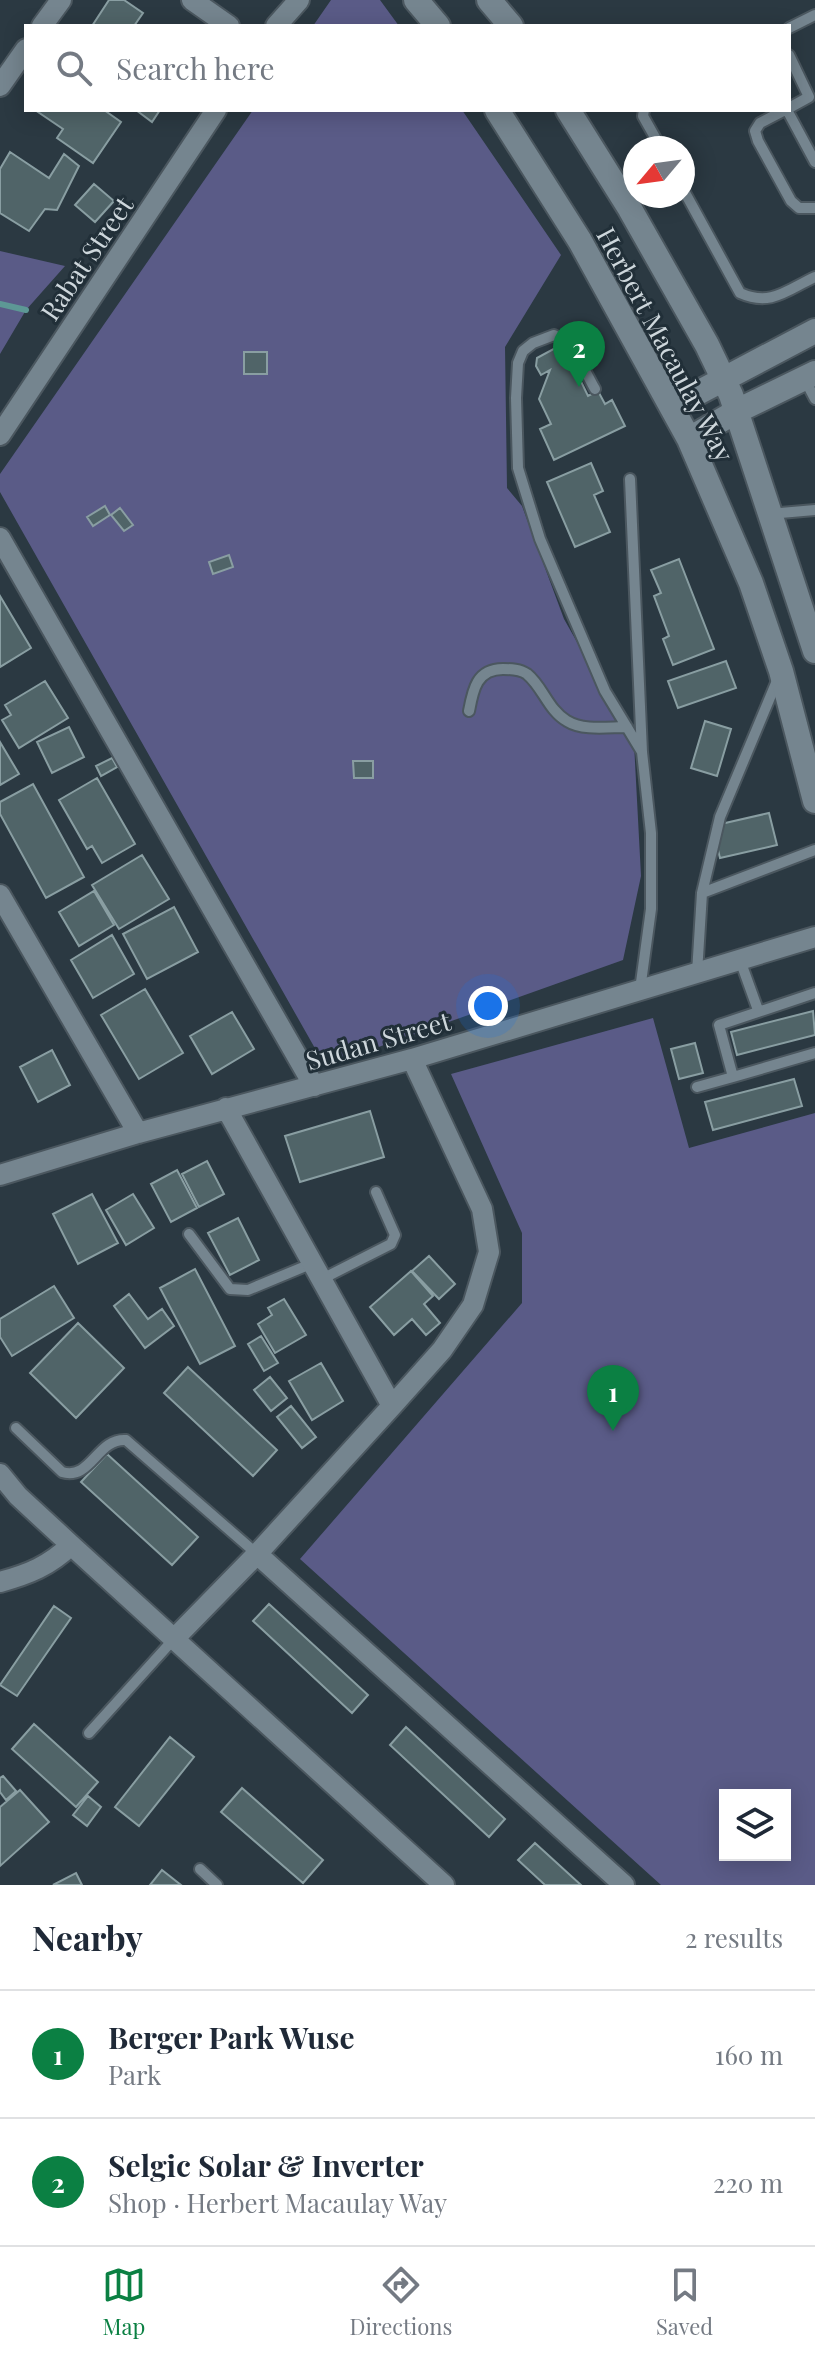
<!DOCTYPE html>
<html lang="en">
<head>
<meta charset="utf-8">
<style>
	body { margin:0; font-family:"Playfair Display",serif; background:#f2f2f3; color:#1f2937 }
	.controls { position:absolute; right:24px; bottom:24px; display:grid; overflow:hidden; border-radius:0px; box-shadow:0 4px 20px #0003 }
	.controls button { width:72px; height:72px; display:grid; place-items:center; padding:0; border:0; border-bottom:2px solid #e0e1e3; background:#fff; color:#1f2937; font:40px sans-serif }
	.compass { position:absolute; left:623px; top:136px; width:72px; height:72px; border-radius:50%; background:#fff; box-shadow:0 4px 20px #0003; rotate:241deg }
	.you { position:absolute; left:488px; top:1006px; width:28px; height:28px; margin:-20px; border:6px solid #fff; border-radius:50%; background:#1a73e8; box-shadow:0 0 0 12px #1a73e833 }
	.badge { display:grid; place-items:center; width:52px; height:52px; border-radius:50%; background:#0b8043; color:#fff; font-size:26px; font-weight:700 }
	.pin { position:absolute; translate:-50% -66px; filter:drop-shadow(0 2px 4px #0008) }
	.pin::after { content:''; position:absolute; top:42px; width:28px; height:24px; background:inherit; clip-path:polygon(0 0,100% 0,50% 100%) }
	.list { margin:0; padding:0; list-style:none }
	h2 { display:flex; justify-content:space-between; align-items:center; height:104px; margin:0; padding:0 32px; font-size:34px }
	h2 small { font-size:26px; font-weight:400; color:#747a83 }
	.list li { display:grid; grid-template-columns:52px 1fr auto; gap:24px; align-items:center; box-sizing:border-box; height:128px; padding:0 32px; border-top:2px solid #e0e1e3 }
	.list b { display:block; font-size:30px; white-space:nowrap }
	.list p { margin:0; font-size:26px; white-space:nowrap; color:#747a83 }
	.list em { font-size:26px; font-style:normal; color:#747a83 }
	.icon { flex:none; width:44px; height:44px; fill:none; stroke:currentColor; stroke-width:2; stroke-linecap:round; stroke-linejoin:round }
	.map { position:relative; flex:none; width:815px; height:1885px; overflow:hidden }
	.search { position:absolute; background:#fff; box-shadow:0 4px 20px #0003; left:24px; right:24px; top:24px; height:88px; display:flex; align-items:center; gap:20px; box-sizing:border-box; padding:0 28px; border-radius:0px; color:#747a83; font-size:30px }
	.sheet { height:360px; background:#fff }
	nav { display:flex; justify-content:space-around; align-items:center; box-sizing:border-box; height:112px; border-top:2px solid #e0e1e3; background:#fff; font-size:22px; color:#747a83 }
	nav a { display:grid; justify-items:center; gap:4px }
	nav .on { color:#0b8043 }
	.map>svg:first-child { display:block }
</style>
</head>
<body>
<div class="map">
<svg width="815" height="1885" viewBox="0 0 815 1885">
	<rect width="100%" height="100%" fill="#2b3942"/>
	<path fill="#5a5b87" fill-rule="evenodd" d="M331,0h49l19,26h-86z
		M253,110h209l99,145 -56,92 2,141 15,18 42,113 70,124 7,133 -18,84 -298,106 -325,-574v-18z
		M0,251l65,15 -39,44 -26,44z
		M653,1018l36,130 126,-35v772h-154l-361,-326 222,-256v-70l-71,-159zM785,1795v60h-60v-60z"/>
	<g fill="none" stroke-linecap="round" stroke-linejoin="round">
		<path stroke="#5d9895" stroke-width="6" d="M0,304l26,6"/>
	</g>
	<path fill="#506468" stroke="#899ea2" stroke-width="2" d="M109,0h15l19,13 -9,13h-42z
		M35,110h69l17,12 -28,41 -36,-25 6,-9z
		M136,110h24l-8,12z
		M10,152l39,26 15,-24 15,12 -22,44 -12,-1 -16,22 -29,-18v-44z
		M94,184l20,17 -19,21 -20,-17z
		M559,346l11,3 9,18 -4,2 13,27 10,-5 7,13 7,-4 13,26 -71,34 -14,-31 11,-5 -12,-25 11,-29 -9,5 -5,-9 1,-8z
		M244,352h23v22h-23z
		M591,463l12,28 -9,4 16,37 -35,15 -28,-65z
		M105,506l5,9 -17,11 -6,-9z
		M120,508l13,17 -9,6 -13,-16z
		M229,555l4,12 -20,7 -4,-12z
		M679,559l35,90 -41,16 -10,-26 6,-3 -15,-40 7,-3 -10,-23z
		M0,596l31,52 -31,19z
		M726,661l10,27 -58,20 -10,-27z
		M45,681l23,37 -49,30 -17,-28 9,-5 -6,-10z
		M705,721l26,8 -14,47 -26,-8z
		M69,727l15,30 -32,16 -15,-31z
		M0,742l19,32 -19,11z
		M112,758l5,9 -16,9 -5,-10z
		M353,761h20v17h-19z
		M97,778l38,66 -33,19 -10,-17 -5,3 -28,-49z
		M33,784l51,93 -38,21 -46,-84v-12z
		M769,813l8,32 -57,13 -8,-32z
		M142,855l27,44 -50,30 -27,-44z
		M94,891l20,34 -35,21 -20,-34z
		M174,907l24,45 -51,27 -24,-45z
		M112,935l22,39 -41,24 -22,-38z
		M145,989l38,64 -44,26 -38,-64z
		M813,1011l2,24 -78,20 -6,-23z
		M232,1012l22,37 -42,25 -22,-38z
		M695,1043l8,30 -24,6 -8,-30z
		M52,1050l18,35 -32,17 -18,-35z
		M794,1079l8,27 -89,24 -8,-28z
		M370,1111l14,46 -84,25 -15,-46z
		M207,1161l17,33 -25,13 -17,-33z
		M177,1170l20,38 -26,14 -20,-38z
		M92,1194l26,49 -40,21 -25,-50z
		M133,1194l21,34 -28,17 -20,-35z
		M238,1218l21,42 -29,15 -22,-42z
		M429,1256l26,28 -16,15 -27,-28z
		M195,1269l40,77 -35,18 -40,-76z
		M411,1271l22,25 -9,8 16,19 -14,12 -14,-16 -18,16 -24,-28z
		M54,1286l20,32 -62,38 -12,-19v-18z
		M129,1294l19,25 14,-10 12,17 -29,22 -31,-42z
		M284,1299l22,36 -31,18 -17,-29 14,-9 -4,-7z
		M78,1323l46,45 -48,50 -46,-45z
		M261,1336l17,27 -14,8 -16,-27z
		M321,1363l22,38 -31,19 -23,-39z
		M188,1367l89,83 -24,26 -89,-83z
		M270,1377l17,21 -16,13 -17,-21z
		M291,1406l25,31 -14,11 -25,-31z
		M107,1454l91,83 -26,28 -91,-83z
		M269,1604l99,91 -16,18 -99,-92z
		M54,1606l17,12 -54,78 -17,-11z
		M34,1724l64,58 -22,25 -64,-58z
		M406,1727l99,92 -16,18 -99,-92z
		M170,1737l24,20 -55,69 -24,-19z
		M3,1776l13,15 -10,9 -6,-8v-14z
		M242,1788l81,72 -20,23 -82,-71z
		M20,1790l29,32 -49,44v-59z
		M88,1796l13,11 -14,19 -14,-11z
		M535,1843l46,42h-36l-27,-25z
		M162,1870l19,15h-31z
		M76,1873l6,12h-29z"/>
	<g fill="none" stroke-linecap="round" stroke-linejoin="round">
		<g stroke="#4b575f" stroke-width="14">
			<path id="service" d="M789,28l26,-13
				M789,55l20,42 -20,11
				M644,110l-1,6 18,32
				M785,110l-25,13 -5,8 3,10 33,60 8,7h16
				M787,110l28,52
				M683,189l57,104c31,14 47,-3 75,-16
				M805,380l10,19
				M595,389c-11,-19 -20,-44 -41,-54l-21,8 -10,8 -5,12 -2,35 2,70 22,71 65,152 37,61
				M630,479l12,273 9,81v76l-11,81
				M769,514l46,-4
				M469,711c4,-22 8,-42 34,-42 8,0 17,0 24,5 16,13 21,36 40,47 16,10 41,6 60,6
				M702,893l113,-43
				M740,960l18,50
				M697,973l5,-80 18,-76 59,-141
				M815,993l-96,32 14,52 82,-24
				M697,1087l36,-10
				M189,1234l41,55 18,1 65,-27
				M322,1279l69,-35 4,-9 -19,-43
				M16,1428l46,44c29,9 35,-34 64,-32l131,114
				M89,1733l84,-93
				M200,1869l17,16"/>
		</g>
		<g stroke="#4b575f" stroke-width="24">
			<path id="minor" d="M192,0l37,26
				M42,26l19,-26
				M276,26l23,-26
				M0,86l26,-37
				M0,435l216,-325
				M0,538l314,548
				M0,895l138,238
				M226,1108l166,298
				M0,1175l138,-42 274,-74 403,-122
				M0,1474l18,22 53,49 373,340
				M257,1554l367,331
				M0,1582c29,-8 49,-16 71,-37
				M173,1640l84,-86 135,-148 50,-56 31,-45 16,-53 -7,-43 -70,-150"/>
		</g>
		<g stroke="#4b575f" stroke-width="28">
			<path id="secondary" d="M416,0l22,26
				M489,0l22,26
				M497,110l83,131 109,198 62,144 30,88 34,130
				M568,110l62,99 77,136 24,50 84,256
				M673,406l142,-75
				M689,439l48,-28 78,-38"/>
		</g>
		<use href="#service" stroke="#75858f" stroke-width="10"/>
		<use href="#minor" stroke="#75858f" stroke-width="20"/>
		<use href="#secondary" stroke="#75858f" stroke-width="24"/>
	</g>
	<g text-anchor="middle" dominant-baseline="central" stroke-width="6" stroke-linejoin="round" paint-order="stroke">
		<g font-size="26" fill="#ced7dc" stroke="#212f38">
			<text transform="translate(86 258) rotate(-56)">Rabat Street</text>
			<text transform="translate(666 344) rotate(62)">Herbert Macaulay Way</text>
			<text transform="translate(378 1040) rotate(-16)">Sudan Street</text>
		</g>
	</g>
</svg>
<div class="controls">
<button><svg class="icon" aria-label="layers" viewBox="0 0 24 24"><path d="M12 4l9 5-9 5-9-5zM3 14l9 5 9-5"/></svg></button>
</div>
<svg class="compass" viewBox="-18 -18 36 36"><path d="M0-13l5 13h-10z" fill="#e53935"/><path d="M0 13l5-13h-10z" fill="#747a83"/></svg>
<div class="you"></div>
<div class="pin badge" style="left:613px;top:1431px">1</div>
<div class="pin badge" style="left:579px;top:387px">2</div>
<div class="search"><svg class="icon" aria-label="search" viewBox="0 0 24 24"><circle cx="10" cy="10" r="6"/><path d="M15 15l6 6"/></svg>Search here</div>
</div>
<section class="sheet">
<h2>Nearby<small>2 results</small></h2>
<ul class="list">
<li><span class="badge">1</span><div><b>Berger Park Wuse</b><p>Park</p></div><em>160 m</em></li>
<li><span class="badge">2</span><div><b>Selgic Solar &amp; Inverter</b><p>Shop · Herbert Macaulay Way</p></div><em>220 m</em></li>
</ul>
</section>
<nav>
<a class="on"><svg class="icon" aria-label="map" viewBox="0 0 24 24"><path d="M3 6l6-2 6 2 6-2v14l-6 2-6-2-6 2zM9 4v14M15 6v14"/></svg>Map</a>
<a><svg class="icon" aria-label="directions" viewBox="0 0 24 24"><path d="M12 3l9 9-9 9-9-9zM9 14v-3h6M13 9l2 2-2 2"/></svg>Directions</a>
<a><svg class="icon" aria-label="saved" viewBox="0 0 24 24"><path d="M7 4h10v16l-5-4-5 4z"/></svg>Saved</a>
</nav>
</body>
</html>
